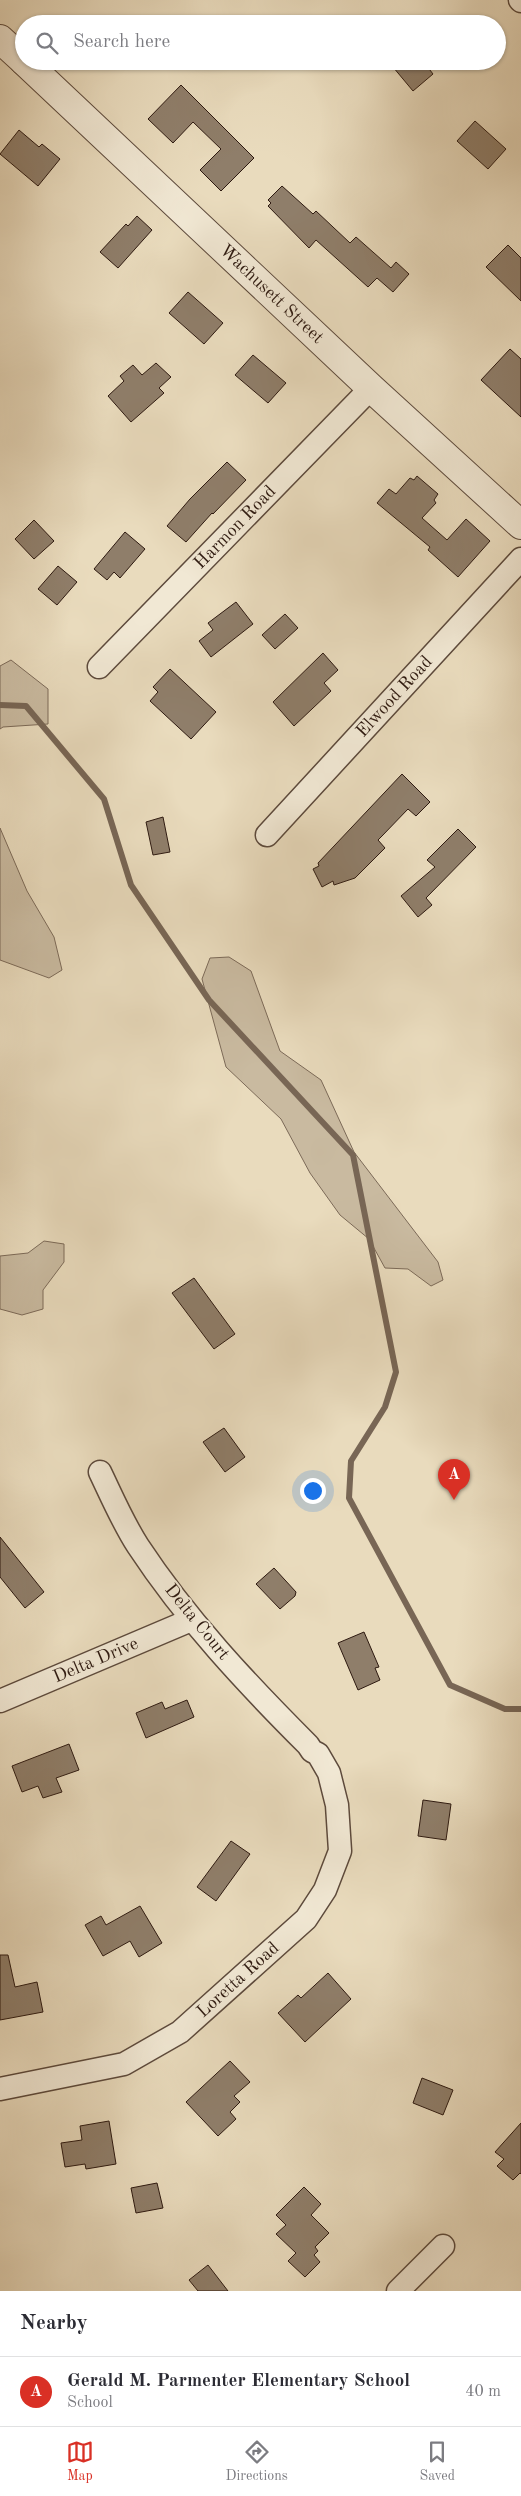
<!DOCTYPE html>
<html lang="en">
<head>
<meta charset="utf-8">
<style>
	body { margin:0; font-family:"Old Standard TT",serif; background:#f2f2f3; color:#2b2b33 }
	.you { position:absolute; left:312px; top:1490px; width:18px; height:18px; margin:-12px; border:4px solid #fff; border-radius:50%; background:#1a73e8; box-shadow:0 0 0 8px #1a73e833 }
	.badge { display:grid; place-items:center; width:32px; height:32px; border-radius:50%; background:#d93025; color:#fff; font-size:16px; font-weight:700 }
	.pin { position:absolute; translate:-50% -41px; filter:drop-shadow(0 1px 2px #0008) }
	.pin::after { content:''; position:absolute; top:26px; width:18px; height:15px; background:inherit; clip-path:polygon(0 0,100% 0,50% 100%) }
	.list { margin:0; padding:0; list-style:none }
	h2 { display:flex; justify-content:space-between; align-items:center; height:65px; margin:0; padding:0 20px; font-size:21px }
	h2 small { font-size:16px; font-weight:400; color:#7c7c81 }
	.list li { display:grid; grid-template-columns:32px 1fr auto; gap:15px; align-items:center; box-sizing:border-box; height:70px; padding:0 20px; border-top:1px solid #e1e1e2 }
	.list b { display:block; font-size:19px; white-space:nowrap }
	.list p { margin:0; font-size:16px; white-space:nowrap; color:#7c7c81 }
	.list em { font-size:16px; font-style:normal; color:#7c7c81 }
	.icon { flex:none; width:28px; height:28px; fill:none; stroke:currentColor; stroke-width:2; stroke-linecap:round; stroke-linejoin:round }
	.map { position:relative; flex:none; width:521px; height:2291px; overflow:hidden }
	.search { position:absolute; background:#fff; box-shadow:0 1px 4px #0004; left:15px; right:15px; top:15px; height:55px; display:flex; align-items:center; gap:12px; box-sizing:border-box; padding:0 18px; border-radius:28px; color:#7c7c81; font-size:19px }
	.sheet { height:135px; background:#fff }
	nav { display:flex; justify-content:space-around; align-items:center; box-sizing:border-box; height:70px; border-top:1px solid #e1e1e2; background:#fff; font-size:14px; color:#7c7c81 }
	nav a { display:grid; justify-items:center; gap:2px }
	nav .on { color:#d93025 }
	.map>svg:first-child { display:block }
</style>
</head>
<body>
<div class="map">
<svg width="521" height="2291" viewBox="0 0 521 2291">
	<rect width="100%" height="100%" fill="#e9dbbd"/>
	<filter id="stains"><feTurbulence type="fractalNoise" baseFrequency=".004" numOctaves="4"/><feColorMatrix values="0 0 0 0 .2 0 0 0 0 .09 0 0 0 0 .02 0 0 0 .5 -.17"/></filter>
	<radialGradient id="worn" r=".72"><stop offset=".6" stop-color="#630" stop-opacity="0"/><stop offset="1" stop-color="#630" stop-opacity=".3"/></radialGradient>
	<path fill="#c9baa0" stroke="#7c6a58" d="M11,660l37,29v35l-45,3 -3,2v-63z
		M0,828l27,63 27,46 8,33 -13,8 -49,-18z
		M229,957l22,14 29,80 41,29 33,72 84,110 5,18 -12,6 -23,-17 -23,-1 -16,-29 -29,-24 -30,-42 -29,-54 -55,-52 -24,-88 8,-21z
		M44,1241l20,3v18l-21,28v19l-21,6 -22,-6v-53l28,-3z"/>
	<g fill="none" stroke-linecap="round" stroke-linejoin="round">
		<path stroke="#786655" stroke-width="6" d="M0,705l26,1 78,93 27,86 78,115 144,155 43,217 -11,35 -34,54 -2,37 101,187 55,24h16"/>
	</g>
	<path fill="#8f7e6a" stroke="#2e1a11" d="M388,61h35l10,13 -20,17z
		M181,85l73,73 -33,33 -21,-21 21,-21 -28,-27 -20,21 -25,-24z
		M475,121l31,28 -18,20 -31,-28z
		M19,130l20,17 3,-3 18,15 -22,27 -38,-32z
		M282,186l31,28 3,-3 34,32 6,-6 35,31 5,-6 13,12 -16,18 -16,-14 -9,9 -52,-47 -7,8 -41,-42 3,-3 -3,-3z
		M137,216l15,14 -34,38 -18,-16 26,-28 2,2z
		M508,245l13,13v43l-35,-34z
		M188,292l35,31 -19,21 -35,-31z
		M510,349l11,10v58l-40,-37z
		M253,355l33,28 -18,20 -33,-28z
		M156,363l15,14 -12,11 5,5 -33,29 -23,-26 16,-15 -4,-5 13,-11 9,10z
		M227,462l19,18 -33,34 -1,-1 -26,29 -19,-16 23,-27z
		M417,476l21,18 -4,6 2,3 -14,15 25,22 19,-21 24,22 -32,36 -30,-27 2,-3 -53,-44 12,-14 7,5 14,-16 4,2z
		M34,520l20,21 -20,18 -19,-20z
		M125,532l20,17 -25,29 -6,-6 -7,8 -13,-11z
		M58,566l19,16 -20,23 -19,-16z
		M236,602l17,22 -42,33 -12,-16 14,-11 -5,-7z
		M285,614l13,14 -23,21 -13,-14z
		M323,653l15,17 -14,13 7,8 -37,35 -21,-24z
		M170,669l46,43 -25,27 -41,-38 8,-9 -5,-5z
		M402,774l28,28 -14,14 -8,-7 -26,27 -4,4 7,8 -30,30 -21,7 -1,-4 -11,6 -9,-18 6,-3 -1,-3z
		M163,817l7,35 -17,3 -7,-33z
		M458,829l18,18 -50,51 6,7 -14,12 -17,-21 34,-29 -8,-7z
		M194,1278l41,56 -21,15 -42,-56z
		M224,1428l21,29 -20,15 -22,-30z
		M0,1537l44,55 -19,16 -25,-31z
		M274,1568l22,24 -1,4 -15,13 -24,-25z
		M364,1632l15,35 -4,1 5,12 -22,10 -20,-47z
		M187,1700l7,17 -48,21 -10,-25 26,-11 3,7z
		M69,1744l10,26 -23,8 6,14 -19,6 -5,-12 -16,6 -10,-26z
		M423,1800l28,4 -5,36 -28,-4z
		M231,1841l19,13 -34,47 -19,-14z
		M140,1906l22,37 -23,14 -9,-16 -27,15 -18,-31 16,-9 5,9z
		M0,1955h8l7,32 22,-5 6,30 -43,8z
		M328,1973l23,26 -46,43 -27,-29 20,-18 3,3z
		M230,2061l20,21 -16,14 6,6 -10,10 6,7 -18,17 -32,-34z
		M422,2078l31,12 -10,25 -30,-12z
		M109,2121l7,43 -30,5 -1,-5 -20,3 -4,-24 21,-3 -2,-14z
		M521,2123v51l-1,-1 -7,7 -16,-14 7,-7 -9,-7z
		M157,2183l6,25 -27,5 -5,-25z
		M304,2187l17,17 -10,11 18,18 -14,14 3,4 -4,4 6,7 -15,15 -17,-16 8,-8 -20,-19 10,-9 -10,-10z
		M208,2265l20,26h-30l-9,-11z"/>
	<g fill="none" stroke-linecap="round" stroke-linejoin="round">
		<g stroke="#5d4a3c" stroke-width="25">
			<g id="minor">
				<path d="M520,0l1,1"/>
				<path id="s1" d="M99,667l272,-279"/>
				<path id="s2" d="M267,835l254,-276"/>
				<path id="s3" d="M0,1701l191,-81"/>
				<path id="s4" d="M0,2089l124,-25 56,-32 126,-113 19,-29 15,-39 -3,-46 -8,-32 -11,-19 -6,-3 -4,-6c-62,-62 -122,-126 -170,-199 -15,-23 -26,-49 -38,-74"/>
				<path d="M398,2291l45,-45"/>
			</g>
		</g>
		<g stroke="#5d4a3c" stroke-width="30">
			<g id="tertiary">
				<path d="M0,39l24,22"/>
				<path id="s5" d="M24,61l347,327 150,137"/>
			</g>
		</g>
		<use href="#minor" stroke="#f1e8d4" stroke-width="22"/>
		<use href="#tertiary" stroke="#f1e8d4" stroke-width="28"/>
	</g>
	<g text-anchor="middle" dominant-baseline="central" stroke-width="4" stroke-linejoin="round" paint-order="stroke">
		<g font-size="18" fill="#2e1a11" stroke="#f1e8d4">
			<text stroke="none"><textPath href="#s5" startOffset="340">Wachusett Street</textPath></text>
			<text stroke="none"><textPath href="#s1" startOffset="195">Harmon Road</textPath></text>
			<text stroke="none"><textPath href="#s2" startOffset="188">Elwood Road</textPath></text>
			<text transform="translate(197 1622) rotate(51)">Delta Court</text>
			<text stroke="none"><textPath href="#s3" startOffset="104">Delta Drive</textPath></text>
			<text stroke="none"><textPath href="#s4" startOffset="269">Loretta Road</textPath></text>
		</g>
	</g>
	<rect width="100%" height="100%" filter="url(#stains)"/>
	<rect width="100%" height="100%" fill="url(#worn)"/>
</svg>
<div class="you"></div>
<div class="pin badge" style="left:454px;top:1500px">A</div>
<div class="search"><svg class="icon" aria-label="search" viewBox="0 0 24 24"><circle cx="10" cy="10" r="6"/><path d="M15 15l6 6"/></svg>Search here</div>
</div>
<section class="sheet">
<h2>Nearby<small></small></h2>
<ul class="list">
<li><span class="badge">A</span><div><b>Gerald M. Parmenter Elementary School</b><p>School</p></div><em>40 m</em></li>
</ul>
</section>
<nav>
<a class="on"><svg class="icon" aria-label="map" viewBox="0 0 24 24"><path d="M3 6l6-2 6 2 6-2v14l-6 2-6-2-6 2zM9 4v14M15 6v14"/></svg>Map</a>
<a><svg class="icon" aria-label="directions" viewBox="0 0 24 24"><path d="M12 3l9 9-9 9-9-9zM9 14v-3h6M13 9l2 2-2 2"/></svg>Directions</a>
<a><svg class="icon" aria-label="saved" viewBox="0 0 24 24"><path d="M7 4h10v16l-5-4-5 4z"/></svg>Saved</a>
</nav>
</body>
</html>
